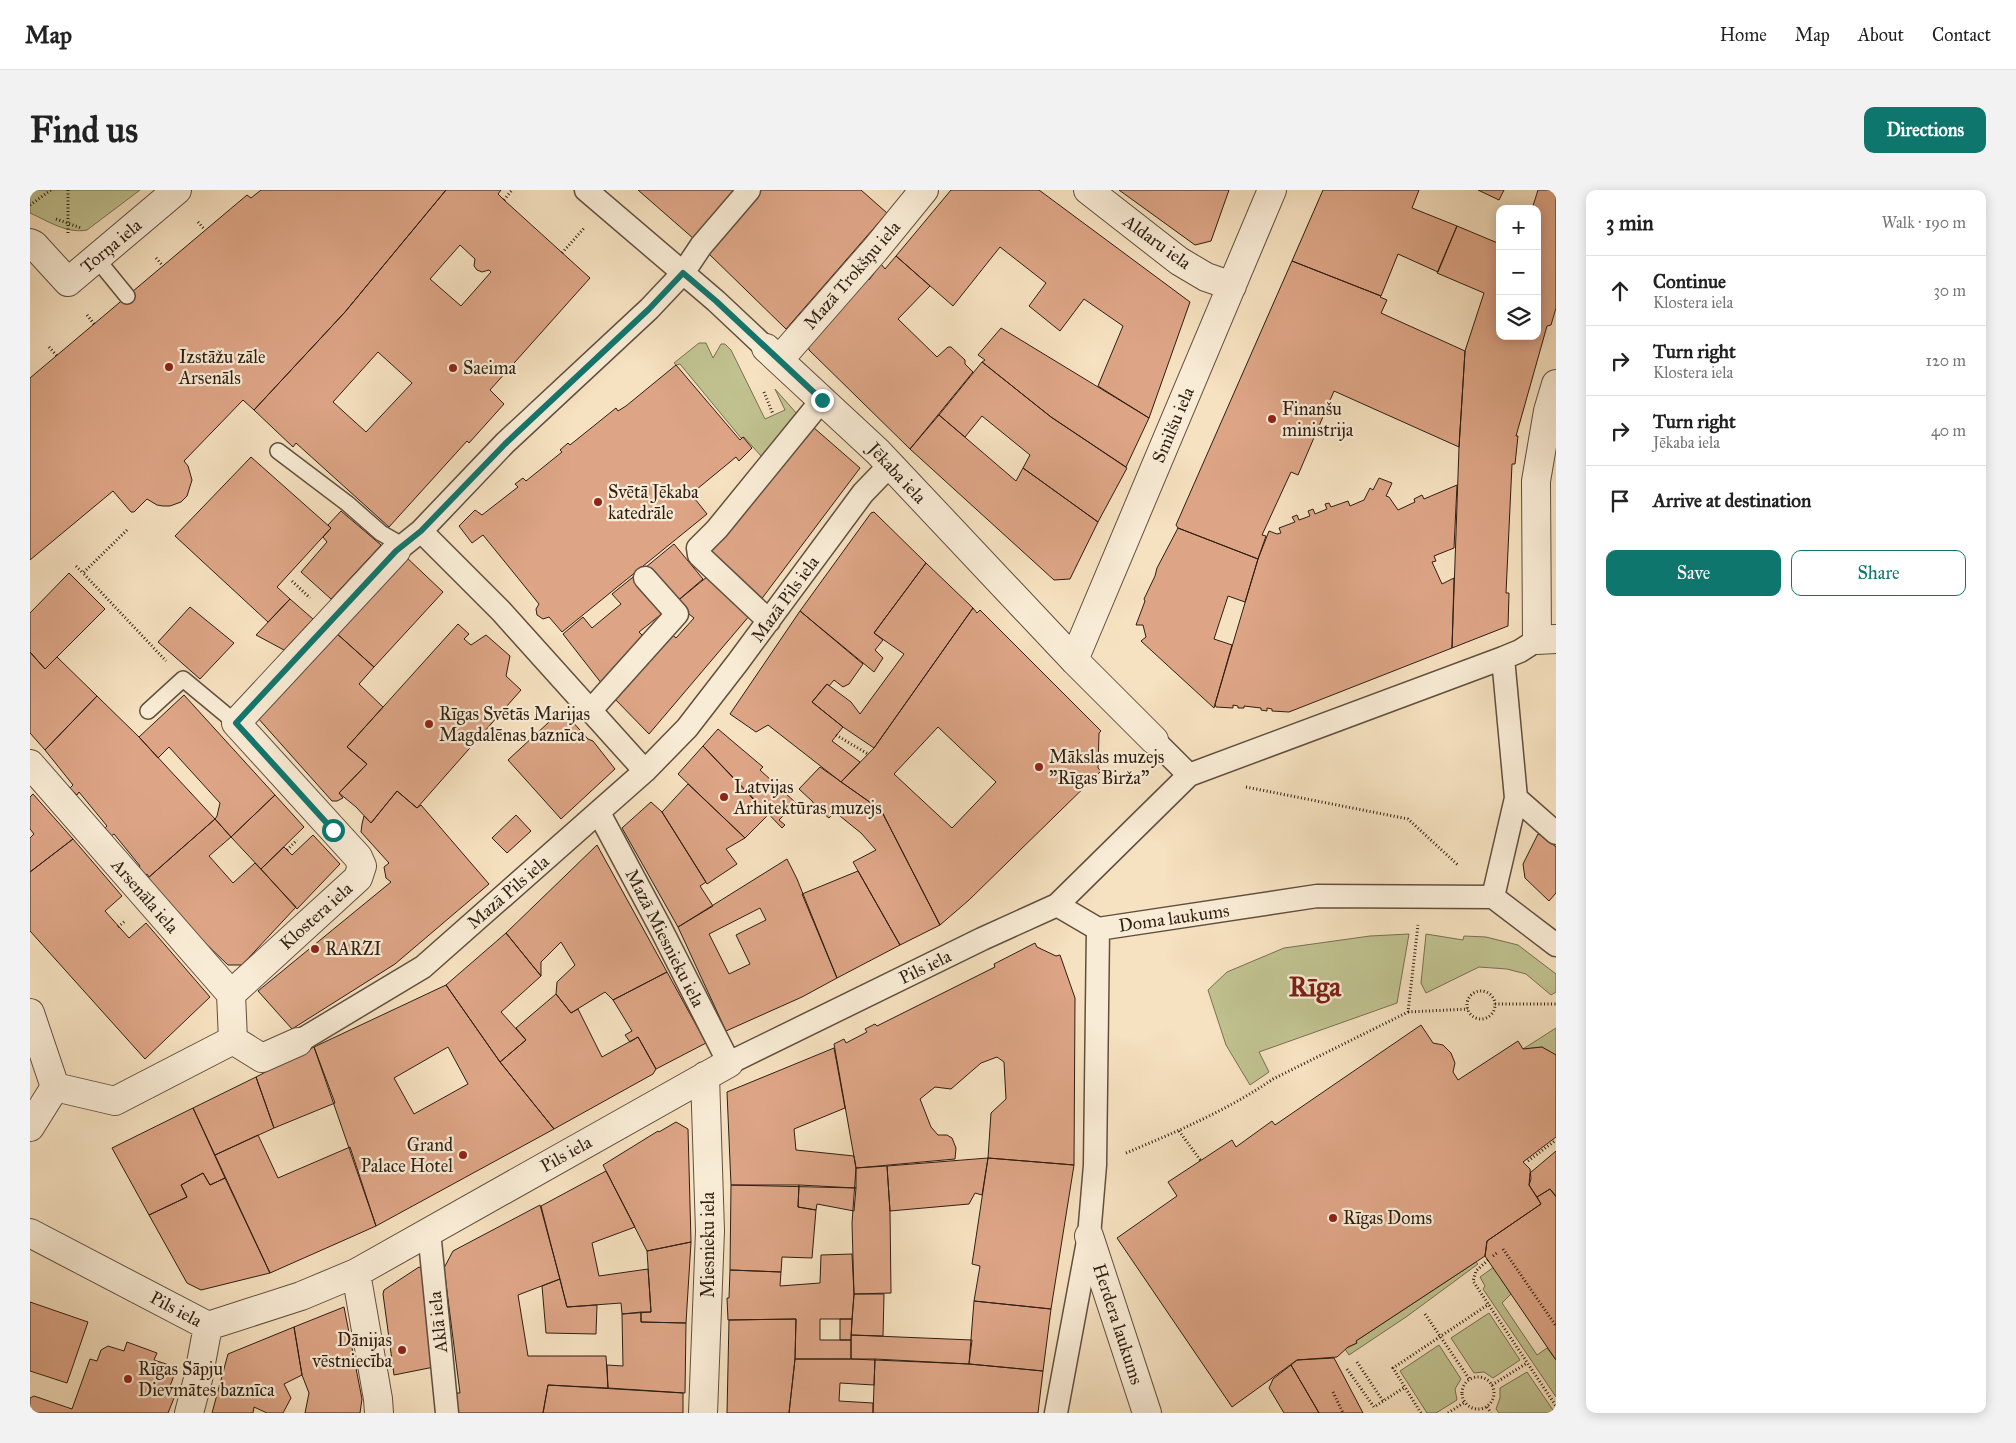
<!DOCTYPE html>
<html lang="en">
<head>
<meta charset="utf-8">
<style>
	body { margin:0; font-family:"IM FELL Great Primer",serif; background:#f2f2f2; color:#222 }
	.controls { position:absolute; right:15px; top:15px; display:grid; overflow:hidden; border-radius:10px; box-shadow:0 2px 12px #0003 }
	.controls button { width:45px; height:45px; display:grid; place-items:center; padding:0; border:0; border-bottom:1px solid #e0e0e0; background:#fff; color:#222; font:25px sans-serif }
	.stop { position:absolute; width:15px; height:15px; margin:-11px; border:4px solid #0f766e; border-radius:50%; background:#fff }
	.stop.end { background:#0f766e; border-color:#fff; box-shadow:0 1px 5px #0008 }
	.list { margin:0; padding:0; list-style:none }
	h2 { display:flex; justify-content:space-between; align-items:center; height:65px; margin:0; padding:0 20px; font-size:21px }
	h2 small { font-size:16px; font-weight:400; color:#767676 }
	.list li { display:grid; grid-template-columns:32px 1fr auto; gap:15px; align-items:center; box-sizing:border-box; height:70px; padding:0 20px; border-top:1px solid #e0e0e0 }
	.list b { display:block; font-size:19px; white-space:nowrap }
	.list p { margin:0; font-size:16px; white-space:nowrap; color:#767676 }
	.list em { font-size:16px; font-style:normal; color:#767676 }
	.actions { display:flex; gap:10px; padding:15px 20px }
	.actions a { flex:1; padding:11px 0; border:1px solid #0f766e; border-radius:10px; text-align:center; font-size:18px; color:#0f766e }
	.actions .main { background:#0f766e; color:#fff }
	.icon { flex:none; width:28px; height:28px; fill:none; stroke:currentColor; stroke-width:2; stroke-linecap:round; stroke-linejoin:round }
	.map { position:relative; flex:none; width:1526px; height:1223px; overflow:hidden; border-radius:10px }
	header { display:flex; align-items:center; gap:30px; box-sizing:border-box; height:70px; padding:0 25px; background:#fff; border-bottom:1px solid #e0e0e0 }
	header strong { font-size:24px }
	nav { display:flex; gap:28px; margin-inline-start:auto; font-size:18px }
	.intro { display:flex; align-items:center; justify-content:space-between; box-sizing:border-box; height:120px; padding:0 30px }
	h1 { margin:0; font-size:35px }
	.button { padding:12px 22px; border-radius:10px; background:#0f766e; color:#fff; font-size:18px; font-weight:700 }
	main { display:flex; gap:30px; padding:0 30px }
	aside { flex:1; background:#fff; border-radius:10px; box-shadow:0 2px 12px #0003 }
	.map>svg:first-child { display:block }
</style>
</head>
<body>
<header>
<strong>Map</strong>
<nav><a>Home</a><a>Map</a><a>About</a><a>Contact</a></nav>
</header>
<div class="intro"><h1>Find us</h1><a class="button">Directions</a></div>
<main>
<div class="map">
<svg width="1526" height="1223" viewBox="0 0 1526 1223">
	<rect width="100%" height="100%" fill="#f6e1c0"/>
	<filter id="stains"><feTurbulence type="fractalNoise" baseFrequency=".004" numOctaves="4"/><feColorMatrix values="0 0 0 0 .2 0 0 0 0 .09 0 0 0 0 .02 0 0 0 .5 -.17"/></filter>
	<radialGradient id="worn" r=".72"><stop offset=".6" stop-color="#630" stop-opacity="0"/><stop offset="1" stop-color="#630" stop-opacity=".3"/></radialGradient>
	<path fill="#c0c290" stroke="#787051" d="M0,0h110l-53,40c-20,4 -39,-9 -57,-17z
		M669,153h7l7,15 8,-14h4l6,6 34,69 20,-9 -10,-21 23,26 -37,41 -17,-19 -3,1 -61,-74 -4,1 -2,-2z
		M1379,744l-12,69 -138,49 10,20 -19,13 -24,-40 -18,-55 19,-18 57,-24 86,-12z
		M1396,744l37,6 1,-4 22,1 32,8 38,29v18l-5,3 -25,-21 -19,-5 -28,-2 -53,26 -5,-10z
		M1526,838v27l-14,-8 -19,2z
		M1446,1072l2,2 -72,53 -57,38 -4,-6 12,-6 -1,-2z
		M1464,1077l17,27 -9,9 35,52 10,-7 9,12v37l-73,-108 2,-3 -5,-9z
		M1459,1123l31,47 -27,18 -9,-6 -10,1 -23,-35z
		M1409,1155l22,34 -6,10 2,11 -21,13h-9l-27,-42z
		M1497,1182l28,41h-56l-3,-4 4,-11v-10z"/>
	<path fill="#dda586" stroke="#2f1e12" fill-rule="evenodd" d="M231,0h185l-101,122 -91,98 -11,-10 -59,61 4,5 4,14 -5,16 -6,6 -11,4h-7l-6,-1 -10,-6 -13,13h-3l-18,-21 -83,69v-182l217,-183 4,3z
		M416,0h55l-3,4 6,6 86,78 -100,112 14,14 -35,39 -2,-2 -78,86 -93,-84 -3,4 -39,-37 91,-98zM430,55l15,14 -1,7 3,4 5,2 7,-2 2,2 -30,34 -31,-27zM348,162l34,31 -46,49 -33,-30z
		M608,0h97l-41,49z
		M731,0h100l26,23 -101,116 -79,-77z
		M921,0h88l151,112 -41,116 -51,-32 25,-60 -39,-27 -24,32 -31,-25 17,-23 -46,-36 -47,59 -57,-50z
		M1089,0h110l-18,51 -16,4z
		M1293,0h96l-7,18 45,18 -19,46 -40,-18 -17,42 -89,-35z
		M1448,0h26l-5,10z
		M1508,0h18v118l-5,17 -4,1 -31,110h2l-3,28h-3l-6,129h3l-1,33 -56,22 7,-201 6,-96 19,-58 -47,-20 20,-47 43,18v92h37v-127h-5z
		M866,66l34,30 -32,33 39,38 11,-10h3l14,13v4l8,8 -63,77 -101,-99 -1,-6 60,-65 1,1 12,-16 4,5z
		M1262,71l89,35 -1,1 7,3 -6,13 84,38 -6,96 -125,-56 -36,84 -7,-3 -29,63 4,1 -8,23 -80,-31 -2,-3z
		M971,138l148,90 -23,49 -75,-50 -69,-55 3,-2 -7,-5z
		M952,172l69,55 76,51 -29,54 -75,-54 7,-13 -48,-39 -17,21 -26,-22z
		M646,175l64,75 3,-3 9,11 -13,13 -3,-4 -45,37 16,20 -145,118 -13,-15 -6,2 -6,-4 -1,-6 3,-5 -56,-69 -11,8 -13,-17 16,-16 7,5 36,-28 -3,-3 8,-6 3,3 36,-29 -2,-2 8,-7 2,2 46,-37 2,3 8,-5z
		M909,225l77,66 7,-13 75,54 -28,57 -16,1 -144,-131z
		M783,237l47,41 -100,133 -53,-49z
		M221,267l80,71 -54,59 13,12 -22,23 -93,-86z
		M1349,288l13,5 -6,13 3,1 9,13 17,-8 -1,-3 8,-4 2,4 33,-14 -3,63 -20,8 2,5 -4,1 10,22 12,-6 -2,70 -163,64 -17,-1v-2l-5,-1v3l-6,-1v-2l-17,-2v2h-6v-2l-5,-1v3l-17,-1 -1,-3 43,-145 11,-28 8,3 4,-1 -2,-5 16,-6 -3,-5 5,-2 2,5 11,-4 -2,-5 5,-2 2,5 12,-5 -2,-5 4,-1 2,4 17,-6 2,5 14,-6 6,-12 3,2z
		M311,321l40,34 -50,54 -30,-27 26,-30 -4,-5 8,-9 -3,-3z
		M844,322l52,51 -52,70 9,7 -8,10 8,8 -9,14 -74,-61 71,-98z
		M1148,338l80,31 -13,43 -17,-6 -14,43 18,6 -18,63 -73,-67 5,-4 -3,-12h-7l9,-24 -1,-2 11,-23 2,-8z
		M644,354l29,35 -28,24 -29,-36z
		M375,366l38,36 -69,75 -39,-35z
		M896,373l47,45 -99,140 -31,-21 -31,-25 15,-18 24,18 9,12 44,-60 -30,-21z
		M39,383l36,36 -60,60 -15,-17v-39z
		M678,386l42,39 -101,119 -37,-38 56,-65 8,7 18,-20 -19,-15z
		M603,387l31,35 -25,20 4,4 -41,48 -39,-50 20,-17 9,11 29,-24 -9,-10z
		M260,409l23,20 -29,31 -28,-15z
		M160,417l44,36 -34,36 -42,-37z
		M943,418l4,5 3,-3 121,121 -2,2 -1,35 3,3 -132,129 -29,25 -59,-115 -40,-28 33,-34zM908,537l58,55 -44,46 -58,-54z
		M770,421l63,53 -14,20 -6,3 -9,-7 -5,6 -2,-2 -15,18 31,25 -11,14 28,21 -19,20 -73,-57 -12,7 -26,-18z
		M428,434l11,10 -5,5 7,6 15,-10 24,21 -4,20 15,14 -104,118 -20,-17 -26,32 -15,-16 -17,-14 28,-29 -20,-17z
		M305,442l39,35 -15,17 24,23 -36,40 20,17 -28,29 4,5 -6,3h-5l-75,-84z
		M0,462l15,17 12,-12 40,39 -52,54 -15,-17z
		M154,505l91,100 -44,42 -16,-18 2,-3 3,-13 -51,-56 -11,11 -19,-21z
		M67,506l42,41 76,82 -66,58 -2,-3 -2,2 -7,-7 2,-3 -26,-32 -3,2 -7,-7 3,-3 -28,-34 -2,3 -7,-7 3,-3 -28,-35z
		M532,520l26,29 5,2 22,28 -54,50 -53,-59z
		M688,539l45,38 -3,3 36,33 -17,17 6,5 -3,3 -79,-82z
		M673,556l65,69 -23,23 -67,-64z
		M790,577l61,43 59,115 -40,20 -47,-83 23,-12 -15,-17 -26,-21 -6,6 -5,-4 -7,1 -4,-5v-8l-14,-13z
		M658,594l57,54 -19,11 11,15 -30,20 -45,-72z
		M367,601l20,17 4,-3 68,79 -94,80 -103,65 -34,-38 133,-109 -5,-4 -2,-11 5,-4 -28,-31 1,-8 2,-8 7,7z
		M3,604l40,45 -43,33v-34l4,-4 -4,-5v-32z
		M245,605l29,32 -43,42 -30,-32z
		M621,612l11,10 44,70 -6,4 13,20 -35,21 -56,-99z
		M486,625l15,16 -24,22 -15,-15z
		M185,629l16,18 -22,19 24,27 22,-20 41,44 -54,58h-14l-28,-27 -52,-60z
		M1508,644l5,2 13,11v46l-7,8 -24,-23 -2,-14z
		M283,645l27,29 -43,45 -36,-40 23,-22 8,8z
		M43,649l49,57 -17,15 24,27 17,-15 64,74 -65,62 -115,-128v-59z
		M567,655l70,127 -54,28 -8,-8 -34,21 -15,-19 1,-12 18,-17 -14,-23 -20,20v14l-35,-43z
		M757,669l10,20 40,99 -35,19 -76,34 -48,-104zM730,718l6,12 -30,15 14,29 -21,10 -20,-40z
		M828,681l42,74 -63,33 -35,-84z
		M476,743l35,43 -40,36 25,28 -26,22 -54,-77z
		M1005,753l2,4 19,9 4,-1 15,43 -1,167 -86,-7 3,-45 15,-14 -2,-37 -7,-5 -16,6 -30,26 -16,-2 -15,12 11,28 7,8h9l5,3 4,10 -1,11 -99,9 -22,-124 10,-5 2,4 21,-11 -2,-3 10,-5 2,2 118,-59 -1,-3z
		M637,782l39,71 -50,26 -18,-32 -8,5 -5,-7 7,-4 -19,-31z
		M416,795l54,77 54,67 -178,97 -62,-179zM418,857l20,37 -54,30 -20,-36z
		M526,804l15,19 7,-4 24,48 36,-20 18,32 -3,5 -99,55 -54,-67 26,-22 -10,-12z
		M1391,835l12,18 10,2 8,8 4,10 -2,9 5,8 60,-39 5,8 19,-2 14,8v82l-33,25 7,7 1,10 -2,6 12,19 -54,37 -2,15 -129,85 1,2 -9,4 -11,10 -40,3 -65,47 -115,-169 60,-42 -9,-14 64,-42 4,7 36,-26 3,4z
		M284,857l21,56 -61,25 -18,-51z
		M804,858l11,60 -51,21 2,21 58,6 2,12v20l-125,-3 -4,-93z
		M226,887l18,51 -59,27 -22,-47z
		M163,918l32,70 -15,7 -7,-12 -22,12 6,12 -38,18 -37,-67z
		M646,932l12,7 3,113 -44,9 -44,-86 55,-34 1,1z
		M228,945l20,43 72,-31 26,79 -106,47 -55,-118z
		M1526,961v45l-6,-7 -13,8 -8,-12 1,-12z
		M958,968l86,7 -23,144 -77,-8 6,-35 -8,-2z
		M958,968l-6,37 -7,-2 -6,11 -79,7 -3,-45z
		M857,976l3,45 1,82 -37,1 -2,-71 4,-55z
		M576,981l29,56 -43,16 7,33 49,-7 3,43 -29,2 -1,-11 -54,4 -26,-101z
		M173,983l7,12 15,-7 45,95 -69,17 -14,-7 -38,-68 38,-18 -6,-12z
		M701,995h68l-1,22 18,3 -4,48 -30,-1 -1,15 -51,-2z
		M769,995l57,3 -2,23 -37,-7 -1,6 -18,-3z
		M1520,999l6,8v163l-71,-104 2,-15 54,-37 -4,-7z
		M510,1015l20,74 -42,16 10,61h78l2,32 -60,-3 -5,28h-85l-2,-20h4l-16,-125 9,-17z
		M661,1052l-5,81 -45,-1v-10h10l-4,-61z
		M822,1064l2,40 -2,25h-32v21h31v19h-56l1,-40 -68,1 -1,-22h2l1,-28 51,2 -1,14 40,-3 1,-28z
		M389,1077l3,2 12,98 -40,8 -11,-81 1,-4z
		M530,1089l7,28 30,-2 -1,29 -50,-1 -4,-47z
		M824,1104h30l-1,42 -32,-1z
		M944,1111l77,8 -8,62 -74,-7z
		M0,1112l58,20 -21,61 -37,-12z
		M314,1117l18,92 -2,14h-55l4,-20 -7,-18 -8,-48z
		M611,1122v10l45,1 -1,70 -77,-5 -1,-23 16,1 -1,-52z
		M766,1129l-1,40 -6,54h-62l2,-93z
		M810,1129h12l-1,21h-11z
		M264,1137l8,48 -18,9 7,14 -8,15h-16l-13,-6 -1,6h-41l16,-59z
		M821,1145l121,5 -3,24 -118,-5z
		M97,1152l30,11 -3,7 18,6 3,7 -5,13 8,2 -10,25h-138v-15l4,-2 38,13 18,-50 7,2 4,-11 7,-4 16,5z
		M1304,1168l8,15 21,40h-44l-28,-48 6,-5z
		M765,1169h80l-1,26 -34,-2 -1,18 34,2v10h-84z
		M845,1169l94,5 74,7 -5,42h-165z
		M1261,1175l24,41 4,7h-35l-15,-25 4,-9z
		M518,1195l135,8v20h-140z"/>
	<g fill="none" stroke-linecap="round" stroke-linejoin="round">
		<g stroke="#614f3e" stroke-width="18">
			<path id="service" d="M66,68l31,38
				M248,261l70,53 33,29 21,12
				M118,521l35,-32 53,44"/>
		</g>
		<g stroke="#614f3e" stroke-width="25">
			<path id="pedestrian" d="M556,0l130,111 50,47
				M391,341l80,80 144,160
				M366,361l25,-20 84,-88 144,-134 34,-36 18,-27 48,-56
				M739,431l-70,-66 -1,-7 19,-19 105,-129
				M560,521l87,-97 -32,-36
				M1124,550l35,35
				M1486,608l40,35
				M569,623l61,114 69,136 253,-124 75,-34 41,24
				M1463,707l23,-99 -13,-140
				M1463,707l63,48
				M1027,715l132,-130 314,-117 17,-7 17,-11
				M1068,739l219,-33 176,1
				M268,852l125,-75 222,-196 42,-43 51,-66 125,-169 26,-27
				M399,1041l18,182
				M1026,1223l33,-177 6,-71 3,-236"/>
		</g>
		<g stroke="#614f3e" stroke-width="30">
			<path id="minor" d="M1058,0l91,71 27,16 26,9
				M0,53l4,2 34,37 109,-92
				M736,158l112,104 196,208 80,80
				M749,170l96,-110 49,-60
				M1526,194l-8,27 -12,70 1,159 19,-1
				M1044,470l198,-470
				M0,574l201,230 2,46
				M201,804l127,-116 4,-12 -4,-9 -122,-134 160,-172
				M0,823l25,74
				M25,897l60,14 118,-61 29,18 36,-16
				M0,937l25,-40
				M0,1043l178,93 93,-30 55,-23 373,-210
				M1059,1046l58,177
				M326,1083l22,126 1,14
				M159,1223l9,-34 10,-53
				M673,1223l7,-182 -5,-155"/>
		</g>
		<path stroke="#2f1e12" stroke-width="3" stroke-dasharray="1 2.5" stroke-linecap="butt" d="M38,0v44
			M474,10l8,-10
			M0,15l21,-15
			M26,29l25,9
			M168,32l7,8
			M532,63l23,-26
			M126,68l7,8
			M57,125l7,9
			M19,157l8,9
			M734,202l9,22
			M97,340l-44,43 83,88
			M46,376l7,7
			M262,391l18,17
			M806,545l32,19
			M1216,597l162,32 51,47
			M257,660l10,-10
			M88,737l7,-6
			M1437 815a14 14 0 1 1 28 0a14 14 0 1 1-28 0Z
			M1465,814h61
			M1378,822l60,-3
			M1149,941l22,30
			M1096,963c50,-21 102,-43 147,-74l135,-67 10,-87
			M1498,971l28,-21
			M1473,1059l53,77
			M1463,1066l4,-3
			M1458,1070l-12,11 -3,10 83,125
			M1395,1124l45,66
			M1327,1172l26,39
			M1317,1179l27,38 31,-20
			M1432 1203a16 16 0 1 1 32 0a16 16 0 1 1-32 0Z
			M1462,1195l35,-22
			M1303,1202l10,21
			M1457,1217l4,6
			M1391,1223l-28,-45 96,-64
			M1418,1223l17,-11"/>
		<use href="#service" stroke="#f9ecd6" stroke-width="15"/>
		<use href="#pedestrian" stroke="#f9ecd6" stroke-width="22"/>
		<use href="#minor" stroke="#f9ecd6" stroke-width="28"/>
	</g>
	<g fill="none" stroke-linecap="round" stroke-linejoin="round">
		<path stroke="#0f766e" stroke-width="6" d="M303,640l-97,-107 160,-172 25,-20 84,-87 144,-135 34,-36 33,28 106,99"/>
	</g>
	<g fill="#8f2418" stroke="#f9ecd6" stroke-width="2">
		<circle cx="139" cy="177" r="5"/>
		<circle cx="423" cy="178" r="5"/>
		<circle cx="1242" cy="229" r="5"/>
		<circle cx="568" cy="312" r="5"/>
		<circle cx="399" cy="534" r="5"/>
		<circle cx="1009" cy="577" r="5"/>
		<circle cx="694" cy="607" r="5"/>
		<circle cx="285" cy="759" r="5"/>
		<circle cx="433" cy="965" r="5"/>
		<circle cx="1303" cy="1028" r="5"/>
		<circle cx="372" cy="1160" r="5"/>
		<circle cx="98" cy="1189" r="5"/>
	</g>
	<g text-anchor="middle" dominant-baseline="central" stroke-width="4.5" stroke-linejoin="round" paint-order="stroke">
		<g font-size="18" fill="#2f1e12" stroke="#f9ecd6">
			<text transform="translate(1127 52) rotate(36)">Aldaru iela</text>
			<text transform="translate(81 56) rotate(-40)">Torņa iela</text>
			<text transform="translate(822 85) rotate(-49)">Mazā Trokšņu iela</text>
			<text transform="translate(1143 235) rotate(-67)">Smilšu iela</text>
			<text transform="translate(867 283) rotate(47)">Jēkaba iela</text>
			<text transform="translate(755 409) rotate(-54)">Mazā Pils iela</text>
			<text transform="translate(478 702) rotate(-41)">Mazā Pils iela</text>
			<text transform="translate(115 706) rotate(49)">Arsenāla iela</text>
			<text transform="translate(286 726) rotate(-42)">Klostera iela</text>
			<text transform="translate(1144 728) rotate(-8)">Doma laukums</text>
			<text transform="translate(635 748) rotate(63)">Mazā Miesnieku iela</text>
			<text transform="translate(895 777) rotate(-26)">Pils iela</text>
			<text transform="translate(536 964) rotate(-29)">Pils iela</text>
			<text transform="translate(678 1055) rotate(-90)">Miesnieku iela</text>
			<text transform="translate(146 1119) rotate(28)">Pils iela</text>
			<text transform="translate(408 1132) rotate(-96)">Aklā iela</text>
			<text transform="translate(1088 1134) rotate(72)">Herdera laukums</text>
		</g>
		<g font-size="18" fill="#2f1e12" stroke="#f9ecd6" text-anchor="start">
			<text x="149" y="167">Izstāžu zāle<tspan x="149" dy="21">Arsenāls</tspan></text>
			<text x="433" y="178">Saeima</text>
			<text x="1252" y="219">Finanšu<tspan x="1252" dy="21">ministrija</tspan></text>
			<text x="578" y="302">Svētā Jēkaba<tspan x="578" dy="21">katedrāle</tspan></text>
			<text x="409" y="524">Rīgas Svētās Marijas<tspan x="409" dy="21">Magdalēnas baznīca</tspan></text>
			<text x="1019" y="567">Mākslas muzejs<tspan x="1019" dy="21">"Rīgas Birža"</tspan></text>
			<text x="704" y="597">Latvijas<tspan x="704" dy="21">Arhitektūras muzejs</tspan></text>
			<text x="295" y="759">RARZI</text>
			<text x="423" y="955" text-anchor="end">Grand<tspan x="423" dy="21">Palace Hotel</tspan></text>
			<text x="1313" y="1028">Rīgas Doms</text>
			<text x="362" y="1150" text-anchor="end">Dānijas<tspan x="362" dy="21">vēstniecība</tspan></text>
			<text x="108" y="1179">Rīgas Sāpju<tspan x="108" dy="21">Dievmātes baznīca</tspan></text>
		</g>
		<g font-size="28" font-weight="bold" fill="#7a1f14" stroke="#f9ecd6">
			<text x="1285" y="796">Rīga</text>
		</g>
	</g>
	<rect width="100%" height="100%" filter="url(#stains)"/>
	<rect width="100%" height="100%" fill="url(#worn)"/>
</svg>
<div class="controls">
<button>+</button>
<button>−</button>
<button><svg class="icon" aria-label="layers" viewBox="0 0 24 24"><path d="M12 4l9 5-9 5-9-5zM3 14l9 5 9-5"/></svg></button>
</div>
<div class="stop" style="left:303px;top:640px"></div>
<div class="stop end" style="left:792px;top:210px"></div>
</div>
<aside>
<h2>3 min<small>Walk · 190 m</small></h2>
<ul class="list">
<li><svg class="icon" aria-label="ahead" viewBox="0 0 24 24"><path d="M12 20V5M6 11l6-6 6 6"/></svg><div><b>Continue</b><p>Klostera iela</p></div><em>30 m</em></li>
<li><svg class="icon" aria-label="right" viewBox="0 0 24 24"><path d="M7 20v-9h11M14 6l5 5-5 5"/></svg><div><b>Turn right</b><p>Klostera iela</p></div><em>120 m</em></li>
<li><svg class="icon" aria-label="right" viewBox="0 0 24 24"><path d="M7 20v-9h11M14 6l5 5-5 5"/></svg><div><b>Turn right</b><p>Jēkaba iela</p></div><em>40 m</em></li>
<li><svg class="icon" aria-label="arrive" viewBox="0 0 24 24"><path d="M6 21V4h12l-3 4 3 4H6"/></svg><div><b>Arrive at destination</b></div></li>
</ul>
<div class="actions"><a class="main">Save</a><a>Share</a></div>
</aside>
</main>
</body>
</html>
